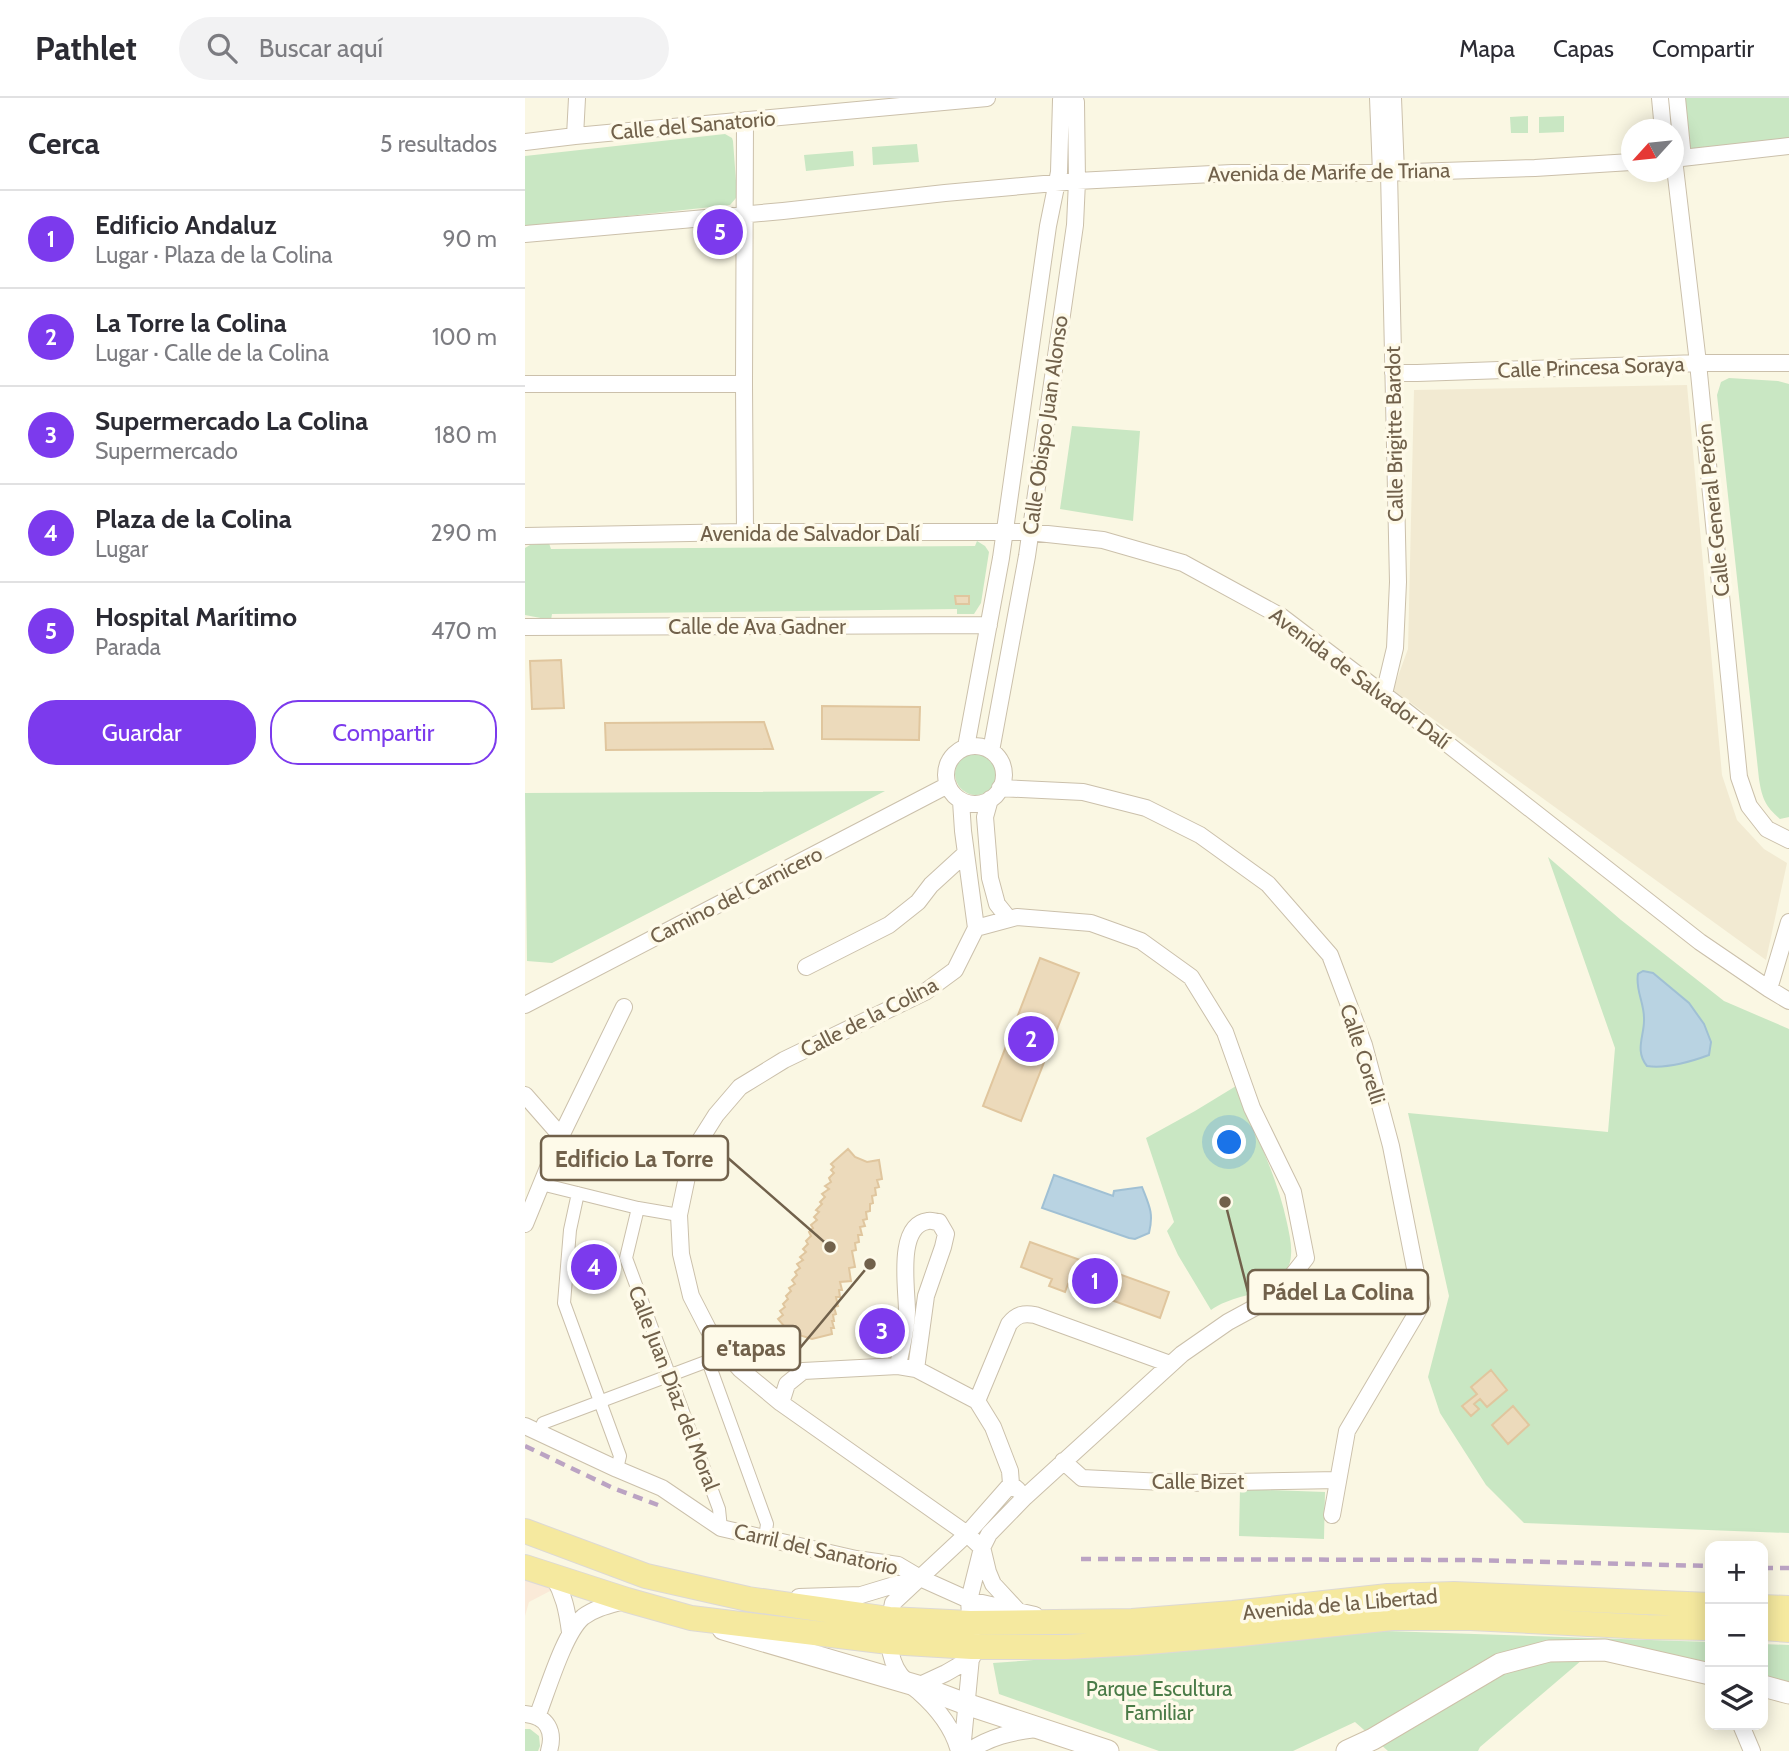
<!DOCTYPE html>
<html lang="es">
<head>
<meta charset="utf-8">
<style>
	body { margin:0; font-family:Cabin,sans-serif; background:#f2f2f3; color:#2b2b33 }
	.controls { position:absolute; right:21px; bottom:21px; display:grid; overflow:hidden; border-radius:14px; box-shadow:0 4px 18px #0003 }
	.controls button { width:63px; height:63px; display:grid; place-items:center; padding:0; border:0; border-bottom:2px solid #e1e1e2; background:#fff; color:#2b2b33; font:35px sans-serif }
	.compass { position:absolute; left:1096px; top:21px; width:63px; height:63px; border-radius:50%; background:#fff; box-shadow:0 4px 18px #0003; rotate:243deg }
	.you { position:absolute; left:705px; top:1045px; width:24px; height:24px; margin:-18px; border:5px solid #fff; border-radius:50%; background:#1a73e8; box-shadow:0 0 0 10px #1a73e833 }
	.badge { display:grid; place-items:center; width:46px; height:46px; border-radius:50%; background:#7c3aed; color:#fff; font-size:23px; font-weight:700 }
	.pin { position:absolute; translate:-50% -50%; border:4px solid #fff; box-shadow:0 2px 7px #0006 }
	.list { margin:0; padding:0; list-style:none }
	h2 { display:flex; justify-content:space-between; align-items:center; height:91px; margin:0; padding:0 28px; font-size:30px }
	h2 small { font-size:23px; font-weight:400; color:#7c7c81 }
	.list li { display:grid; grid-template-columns:46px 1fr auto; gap:21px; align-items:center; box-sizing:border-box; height:98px; padding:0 28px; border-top:2px solid #e1e1e2 }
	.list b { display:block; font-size:26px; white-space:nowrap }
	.list p { margin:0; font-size:23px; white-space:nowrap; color:#7c7c81 }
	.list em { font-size:23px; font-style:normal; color:#7c7c81 }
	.actions { display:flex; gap:14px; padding:21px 28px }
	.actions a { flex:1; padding:16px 0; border:2px solid #7c3aed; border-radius:28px; text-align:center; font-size:24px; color:#7c3aed }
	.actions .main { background:#7c3aed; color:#fff }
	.icon { flex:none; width:38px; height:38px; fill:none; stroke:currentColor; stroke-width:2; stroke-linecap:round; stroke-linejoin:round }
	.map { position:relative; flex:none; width:1264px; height:1653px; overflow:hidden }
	header { display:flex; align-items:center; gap:42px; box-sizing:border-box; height:98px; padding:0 35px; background:#fff; border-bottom:2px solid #e1e1e2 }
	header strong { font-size:33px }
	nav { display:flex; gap:38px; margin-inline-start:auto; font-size:24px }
	.search { width:490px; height:63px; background:#f2f2f3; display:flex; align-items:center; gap:18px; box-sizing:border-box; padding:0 24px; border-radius:38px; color:#7c7c81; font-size:26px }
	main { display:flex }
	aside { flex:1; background:#fff }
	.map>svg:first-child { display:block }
</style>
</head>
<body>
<header>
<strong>Pathlet</strong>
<div class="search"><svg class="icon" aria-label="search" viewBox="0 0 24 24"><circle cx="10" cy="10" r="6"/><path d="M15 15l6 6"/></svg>Buscar aquí</div>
<nav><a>Mapa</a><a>Capas</a><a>Compartir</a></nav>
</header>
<main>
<aside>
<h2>Cerca<small>5 resultados</small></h2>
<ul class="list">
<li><span class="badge">1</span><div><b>Edificio Andaluz</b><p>Lugar · Plaza de la Colina</p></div><em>90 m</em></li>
<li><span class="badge">2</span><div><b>La Torre la Colina</b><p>Lugar · Calle de la Colina</p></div><em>100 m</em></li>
<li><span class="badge">3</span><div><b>Supermercado La Colina</b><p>Supermercado</p></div><em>180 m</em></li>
<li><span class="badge">4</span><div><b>Plaza de la Colina</b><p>Lugar</p></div><em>290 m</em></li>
<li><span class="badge">5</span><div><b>Hospital Marítimo</b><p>Parada</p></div><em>470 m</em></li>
</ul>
<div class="actions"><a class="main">Guardar</a><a>Compartir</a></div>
</aside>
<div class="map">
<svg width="1264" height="1653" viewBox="0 0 1264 1653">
	<rect width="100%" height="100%" fill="#faf7e3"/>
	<path fill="#f2ead2" d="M1162,287l35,390 15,45 27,29 23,14 -21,97 -373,-270 15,-41 6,-259z"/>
	<path fill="#faead8" d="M0,1478l28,9 -1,5 -23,12 -4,14z"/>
	<path fill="#c9e7c3" d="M1158,0h106v40l-101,11z
		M1003,18v17h-17l-1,-16z
		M1039,18v16l-25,1v-16z
		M200,36l7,4 1,3 4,53 -1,4 -6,7 -205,22v-71z
		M392,46l2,18 -46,3 -1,-18z
		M328,53l1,15 -48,5 -2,-16z
		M1204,280l49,3 11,3v433l-9,2c-15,-13 -18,-21 -21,-40l-42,-384 4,-13z
		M547,328l68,5 -7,90 -73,-12z
		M452,443l8,5 4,6 -8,51 -7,11h-17v-5l-405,5 -1,6 -26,-5v-67l5,-3 19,-2 2,6 424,-3z
		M430 676a21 21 0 1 1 42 0a21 21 0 1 1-42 0Z
		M360,693l-333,172 -25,-2 -2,-168z
		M1023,759l73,63 103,81 65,28v504l-265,-10 -38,-38 -46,-72 -12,-36 21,-81 -41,-183 200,19 7,-84z
		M711,988c18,45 41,89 51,137 2,10 5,21 4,32 0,10 -7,22 -15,28 -19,13 -46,13 -65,27l-33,-55 -11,-24 7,-9 -28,-84 49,-27z
		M715,1391l85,3 -1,47 -85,-3z
		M861,1533l324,11v23l-107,-23 -123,105 -2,4h-90l-33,-29 -62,29h-134l-160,-57 -6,-31 224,-16z
		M1238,1546l26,1v37l-26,-6z
		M0,1631h5l9,7 1,10 -2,5h-13z"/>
	<path fill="#b9d3e2" stroke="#a0c0d4" stroke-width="2" d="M1118,873l10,2 36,30 15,21 7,18 -2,13c-19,7 -42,14 -62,11 -13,-16 -2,-31 -3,-48 0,-16 -9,-29 -6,-44z
		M529,1077l59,21 1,-5 28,-4c7,18 12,26 7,46l-14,6 -6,-1 -87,-30z"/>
	<path fill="#ecdabb" stroke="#e0c69e" stroke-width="2" d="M430,498h14v8h-13z
		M36,562l3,48 -32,1 -2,-48z
		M297,608l98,1 -1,33 -97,-1z
		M239,624l9,27 -167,1 -1,-27z
		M515,860l39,15 -58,148 -38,-15z
		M323,1051l7,8 12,5 12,-2 3,19 -5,1 2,7 -4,1 1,7 -4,1 1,7 -3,1v7l-4,1 1,7 -4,1 2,6 -5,1 2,8h-4l1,7 -4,1 1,7 -4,1 3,16 -6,1 2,13 -11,1 2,8h-3l1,7h-4l2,9 -4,1 2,7 -3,1 1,6h-2l2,7h-3l1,6 -20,5 -23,-7 -11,-13 5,-4 -3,-4 5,-4 -2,-3 5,-5 -2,-3 5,-5 -2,-3 6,-4 -3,-4 5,-5 -2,-3 5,-4 -3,-4 6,-4 -3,-3 6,-5 -3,-3 5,-5 -2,-3 5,-5 -2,-4 4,-4 -2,-3 6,-5 -3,-3 5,-5 -3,-2 6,-6 -2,-2 5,-5 -3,-3 7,-5 -4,-3 6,-4 -2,-4 5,-5 -3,-3 3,-3 -3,-3z
		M505,1144l139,50 -9,26 -92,-34 -3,8 -16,-6 3,-7 -31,-12z
		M966,1272l16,20 -20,17 -7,-8 -6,5 5,5 -8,7 -9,-10 15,-12 -6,-7z
		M988,1308l16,19 -21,19 -16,-19z"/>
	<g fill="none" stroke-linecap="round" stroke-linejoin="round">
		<g stroke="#cbc0ab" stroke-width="14">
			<path id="pedestrian" d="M16,1086l97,24 41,7
				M53,1095l-8,37 -6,73 56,153 -3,13
				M113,1110l-12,50 93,251 2,19
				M198,1252l-15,11 59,163 -2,14
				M15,1335l3,-10 165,-62"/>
		</g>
		<g stroke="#cbc0ab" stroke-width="18">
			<path id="minor" d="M853,0l3,75
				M868,0l3,74
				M1135,0l3,32
				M1152,0l6,60
				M50,38l2,-38
				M0,44l50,-6 412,-38
				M1148,61l116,-13
				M1149,61l24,204 41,414 10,29 18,23 22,11
				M0,136l258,-23 162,-18 132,-12 155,-8h149l154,-5 96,-6
				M868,275h24l281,-10h91
				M0,286h219
				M220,434l-1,-148 1,-264
				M0,438l220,-4h284l74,8 80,23 99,54 121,92 297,233 69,47 20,12
				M0,529l464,-2
				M859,596l11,-46 3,-66 -9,-410
				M421 677a29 29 0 1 1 58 0a29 29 0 1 1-58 0Z
				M441,649l35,-189 47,-332 11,-54 2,-72 2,-2
				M466,653l36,-195 48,-331 2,-44 -1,-79 -2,-4
				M475,690l83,4 63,16 54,27 68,49 62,71 34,90 27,101 31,158 -75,127 -15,84
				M465,701l-5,18 5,61 7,26 12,15
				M436,703l2,30 13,97
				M281,869l83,-42 29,-23 13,-17 35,-32
				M1244,891l20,-67
				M0,907l423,-220
				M0,997l36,41
				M0,1126l36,-88 63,-129
				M373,1268c3,-18 9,-37 9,-55 0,-22 -11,-86 21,-90 3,-1 7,1 11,1l7,12 -3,13 -17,49 -10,73
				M452,1303l32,-77c8,-10 15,-11 26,-9l135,49
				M256,1305l6,-19 16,-13 95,-5 18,3 61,32 16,26 17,44 1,13 7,6
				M0,1328l92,43 45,19 59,40 135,31 42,6 22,13 49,22 66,15
				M538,1363l19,17 102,5 154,-3
				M458,1453l5,21 5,12 25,27
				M28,1478c11,19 14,34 17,56
				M274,1499l62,-2 53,-16
				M393,1588l28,-13 26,-15
				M0,1616c22,2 30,17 24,37
				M12,1619c10,-25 27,-84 46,-100 12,-9 27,-12 41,-16
				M1216,1627l11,26
				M434,1653c-6,-23 -23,-44 -40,-59 -9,-7 -18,-14 -23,-24 -10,-20 -8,-43 -3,-65l74,-69 44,-50
				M437,1653l10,-104 -3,-47 13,-52 7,-14 36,-37 157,-143 46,-32 48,-26 30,-38 -13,-66 -41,-84 -27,-76 -34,-55 -50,-36 -50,-18 -74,-6 -41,11 -21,42 -30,22 -141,68 -44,27 -24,28 -24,38 -13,62 2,39 10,42 17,33 15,21 17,19 41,34 186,131 15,14
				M444,1653c21,-14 42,-19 67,-22"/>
		</g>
		<g stroke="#cec1a9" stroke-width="23">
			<path id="secondary" d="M198,1531l195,57 48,18 142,47
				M1238,1588l26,7
				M822,1653l26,-12 127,-75 49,-13 56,-1 105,24"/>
		</g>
		<g stroke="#ddd9d4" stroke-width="26">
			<path id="primary" d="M0,1433l121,45 102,23 141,20 81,4 162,-2 101,-8 155,-17 66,-2 256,11
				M0,1469l102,33 64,18 198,24 83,5h94l70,-4 105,-9 151,-16h79l176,9 63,1
				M1238,1509l26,1
				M1238,1530l26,2"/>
		</g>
		<use href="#pedestrian" stroke="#fff" stroke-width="12"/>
		<use href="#minor" stroke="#fff" stroke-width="16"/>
		<use href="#secondary" stroke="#fff" stroke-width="21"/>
		<use href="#primary" stroke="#f5e99f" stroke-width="24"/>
		<path stroke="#bba3c3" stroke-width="4.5" stroke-dasharray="10 7" stroke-linecap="butt" d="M0,1348l88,42 45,17
			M556,1461l390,1 239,6
			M1238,1470h26"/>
	</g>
	<g text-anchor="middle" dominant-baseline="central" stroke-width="7" stroke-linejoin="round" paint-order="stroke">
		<g font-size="21" fill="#71614b" stroke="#fefae9">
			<text transform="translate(168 27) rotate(-5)">Calle del Sanatorio</text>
			<text transform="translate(804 74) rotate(-1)">Avenida de Marife de Triana</text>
			<text transform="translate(1066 269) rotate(-2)">Calle Princesa Soraya</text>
			<text transform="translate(520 327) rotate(-82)">Calle Obispo Juan Alonso</text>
			<text transform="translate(869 336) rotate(-91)">Calle Brigitte Bardot</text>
			<text transform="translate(1188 412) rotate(-96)">Calle General Perón</text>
			<text x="285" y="435">Avenida de Salvador Dalí</text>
			<text x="232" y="528">Calle de Ava Gadner</text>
			<text transform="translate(835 580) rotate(37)">Avenida de Salvador Dalí</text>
			<text transform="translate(211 797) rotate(-27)">Camino del Carnicero</text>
			<text transform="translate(344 919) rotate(-27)">Calle de la Colina</text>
			<text transform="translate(838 956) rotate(72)">Calle Corelli</text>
			<text transform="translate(149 1290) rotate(69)">Calle Juan Díaz del Moral</text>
			<text x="673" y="1383">Calle Bizet</text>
			<text transform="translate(291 1451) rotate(13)">Carril del Sanatorio</text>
			<text transform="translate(815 1506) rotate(-5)">Avenida de la Libertad</text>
		</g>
		<g font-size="21" fill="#4a7b47" stroke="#fefae9">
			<text x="634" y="1590">Parque Escultura<tspan x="634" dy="24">Familiar</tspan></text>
		</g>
	</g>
	<path fill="none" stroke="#71614b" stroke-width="2.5" d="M305 1149L203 1060M700 1104L723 1194M345 1166L275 1250"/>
	<g fill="#71614b" stroke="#fefae9" stroke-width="2.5">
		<circle cx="305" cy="1149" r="7"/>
		<circle cx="700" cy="1104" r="7"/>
		<circle cx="345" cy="1166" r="7"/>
	</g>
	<g fill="#fefae9" stroke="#71614b" stroke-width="2.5">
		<rect x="16" y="1038" width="187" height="44" rx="7"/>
		<rect x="723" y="1172" width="180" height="44" rx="7"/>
		<rect x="178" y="1228" width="97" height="44" rx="7"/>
	</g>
	<g font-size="23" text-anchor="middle" font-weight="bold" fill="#71614b">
		<text x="109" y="1069">Edificio La Torre</text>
		<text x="813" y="1202">Pádel La Colina</text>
		<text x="226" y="1258">e'tapas</text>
	</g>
</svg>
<div class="controls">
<button>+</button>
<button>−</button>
<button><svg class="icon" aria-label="layers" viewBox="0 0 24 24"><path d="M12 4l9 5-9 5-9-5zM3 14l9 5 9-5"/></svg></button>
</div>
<svg class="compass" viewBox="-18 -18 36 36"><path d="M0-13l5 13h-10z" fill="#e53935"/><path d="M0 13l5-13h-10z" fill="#7c7c81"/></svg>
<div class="you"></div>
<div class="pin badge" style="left:570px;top:1183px">1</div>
<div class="pin badge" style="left:506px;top:941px">2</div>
<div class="pin badge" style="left:357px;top:1233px">3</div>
<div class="pin badge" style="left:69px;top:1169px">4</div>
<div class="pin badge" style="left:195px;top:134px">5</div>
</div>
</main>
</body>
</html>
